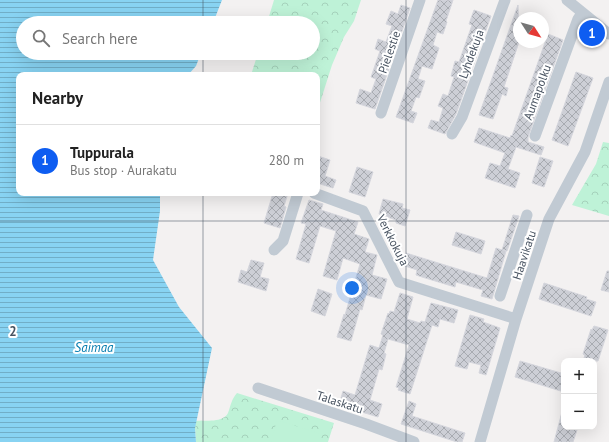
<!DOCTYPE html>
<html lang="en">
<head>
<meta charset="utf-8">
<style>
	body { margin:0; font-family:"PT Sans",sans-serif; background:#f6f6f6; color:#222 }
	.controls { position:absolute; right:12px; bottom:12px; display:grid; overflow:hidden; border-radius:8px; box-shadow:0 4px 16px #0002 }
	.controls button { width:36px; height:36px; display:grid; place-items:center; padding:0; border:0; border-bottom:1px solid #e0e0e0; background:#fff; color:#222; font:20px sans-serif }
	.compass { position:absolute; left:513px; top:12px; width:36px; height:36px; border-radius:50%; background:#fff; box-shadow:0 4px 16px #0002; rotate:126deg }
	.you { position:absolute; left:352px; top:288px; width:14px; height:14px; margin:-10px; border:3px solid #fff; border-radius:50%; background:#1a73e8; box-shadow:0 0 0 6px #1a73e833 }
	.badge { display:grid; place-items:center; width:26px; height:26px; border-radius:50%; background:#0e5df1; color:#fff; font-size:13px; font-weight:700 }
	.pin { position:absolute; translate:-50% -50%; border:2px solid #fff; box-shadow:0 1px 4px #0006 }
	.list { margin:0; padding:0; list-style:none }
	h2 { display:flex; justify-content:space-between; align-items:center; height:52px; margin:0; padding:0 16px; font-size:17px }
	h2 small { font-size:13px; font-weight:400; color:#767676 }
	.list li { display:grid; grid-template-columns:26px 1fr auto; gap:12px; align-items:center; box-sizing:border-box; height:72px; padding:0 16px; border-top:1px solid #e0e0e0 }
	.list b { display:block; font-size:15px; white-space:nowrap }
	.list p { margin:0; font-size:13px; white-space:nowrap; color:#767676 }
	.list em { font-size:13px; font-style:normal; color:#767676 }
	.icon { flex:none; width:22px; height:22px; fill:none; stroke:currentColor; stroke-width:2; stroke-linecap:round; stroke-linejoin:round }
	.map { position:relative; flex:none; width:609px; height:442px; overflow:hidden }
	.search { position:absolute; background:#fff; box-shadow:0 4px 16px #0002; left:16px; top:16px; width:304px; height:44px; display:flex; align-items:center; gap:10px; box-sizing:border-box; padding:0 14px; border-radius:22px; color:#767676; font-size:15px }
	.panel { position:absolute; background:#fff; box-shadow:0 4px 16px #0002; left:16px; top:72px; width:304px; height:124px; border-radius:8px }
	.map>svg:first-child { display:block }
</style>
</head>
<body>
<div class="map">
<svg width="609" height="442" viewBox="0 0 609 442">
	<defs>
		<pattern id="park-crowns" width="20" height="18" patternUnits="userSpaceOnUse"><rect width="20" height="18" fill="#bef2d7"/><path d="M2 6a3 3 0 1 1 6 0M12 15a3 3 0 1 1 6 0" fill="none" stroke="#a5d1bb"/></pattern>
		<pattern id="water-rules" width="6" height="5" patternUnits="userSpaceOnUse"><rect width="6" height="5" fill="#88d3f2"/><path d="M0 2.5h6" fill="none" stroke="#71aec7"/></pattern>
		<pattern id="building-cross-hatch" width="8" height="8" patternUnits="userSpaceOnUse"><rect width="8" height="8" fill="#cdcfd6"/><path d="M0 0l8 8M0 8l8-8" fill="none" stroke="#a8abb1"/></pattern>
	</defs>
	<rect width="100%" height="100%" fill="#f3f1f1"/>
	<path fill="url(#park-crowns)" d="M274,0h87l-7,21 -10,16 -12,28 -15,47v-37h-66l7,-22h55v-30h-46z
		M603,142l6,1v73l-37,-11 24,-41z
		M237,393l97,30 -6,19h-132l-1,-15 1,-6c10,-1 27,2 32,-8 3,-8 3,-13 9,-20z"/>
	<path fill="#bef2d7" d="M277,420l44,14 -3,8h-47z"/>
	<path fill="url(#water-rules)" d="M0,0h222l-9,23h-190v30h178l-5,13 -8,9h-169v118h141v18l-7,49 26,47 33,41 -17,80 1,14h-196z"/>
	<path fill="url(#building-cross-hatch)" stroke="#d5d6dd" d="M438,0h15l-7,21 1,1 -4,12 -6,-2 -4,13 6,3 -7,21 -10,-3 -4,13 7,2 -6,17 -3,-1 -5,14 6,2 -4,10 -17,-6z
		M401,5l9,3 -35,101 -19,-6 4,-14 11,4 5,-14 -5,-2 9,-26 -5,-2 3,-10 8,3 6,-16 -6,-2 5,-13 7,3z
		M518,5l1,35 -1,5 -14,42 4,1 -2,8 -4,-2 -9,25 -14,-4z
		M474,10l17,6 -35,98 -11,20 -17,-6 3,-8 8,2 4,-14 -5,-2 5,-12 5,2 6,-19 -3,-1 4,-15 4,1 13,-37 -3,-1z
		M548,34l15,6 -35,97v5l16,5 -3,8 -25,-8 -8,22 12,4 -5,15 -30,-10 5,-15 10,3 5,-13 -31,-11 5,-14 31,10 1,-3 1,1z
		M576,72l17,6 -25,68 -16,-6z
		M318,156l12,4 -5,16 11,4 -3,8 -16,-5z
		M540,157l13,4 -9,26 -12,-4z
		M357,167l16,5 -8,25 -16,-5z
		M273,193h15l-4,13 2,1 -6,21 -16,-5z
		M383,199l20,5 -1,4 8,2 -5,16 -9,-3v-3l-17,-6z
		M309,200l14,4 -2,6 37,12 -4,12 15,5 -4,13 12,3 -5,20 15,4 -6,20 -15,-4 -4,15 -2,-1 -9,32 -14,-4 7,-23 1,1 15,-51 -17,-6 -6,22 -14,-4 13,-45 -16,-5 -11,37 -13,-4 10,-35 -5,-1z
		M513,215l6,1 -12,35 -4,-1 3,1 -14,48 -11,-3 2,-6 -27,-8 -1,5 -33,-10 -6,-2 1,-5 -15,-5 4,-12 81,25 9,-30 6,2z
		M456,232l29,9 -4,13 -29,-9z
		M251,260l13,3 -4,14 9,2 -3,12 -28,-9 3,-12 6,2z
		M607,271h2v21l-8,-2z
		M544,283l43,14 -1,2 10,3 -5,14 -52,-17z
		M318,289l14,5 -7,22 -14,-5z
		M400,293l13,4 -6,22 13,4 1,-2 4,1 6,-19 27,7 -4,13 -14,-4 -2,8 -6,-2 -22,69 -12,-4 1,-2 -3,-1 13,-42 -21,-6 -4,14 2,1 -4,16 -3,-1 -9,31 12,4 -4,13 -39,-12 4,-14 12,4 15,-50 9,3 4,-13 -2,-1 7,-21 1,1 1,-3 4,1z
		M470,315l14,4 -1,3 17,6 -14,47 -7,-2 2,-8 -12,-3 -2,7 -12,-3z
		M594,326l14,4 -10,31h-15l2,-6 -2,-1 8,-25 1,1z
		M520,361l41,12 -1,2 4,2v15l-49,-15z
		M409,401l7,3 -4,12 53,17 -3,9h-5l-56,-18z
		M562,412h2v15h14l-5,15h-19z"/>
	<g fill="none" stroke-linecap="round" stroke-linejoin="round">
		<path stroke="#c1cad3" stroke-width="11" d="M567,0l42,34
			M381,113l39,-113
			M452,134l10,-17 43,-117
			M535,136l43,-117 4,-6
			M314,193l49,18 36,71 117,37
			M274,250l9,-9 15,-48
			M500,296l27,-81
			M258,388l108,36 48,18
			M480,442l36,-123 33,-100 36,-67 24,-70"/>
	</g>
	<path fill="none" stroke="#475260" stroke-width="1" stroke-opacity="0.55" d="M203,0v23M406,0v442M203,53v22M203,193v249M0,221h609"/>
	<g text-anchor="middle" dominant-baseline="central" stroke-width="4" stroke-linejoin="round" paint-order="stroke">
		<g font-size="12" fill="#475260" stroke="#fff">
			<text transform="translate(389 52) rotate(-71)">Pielestie</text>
			<text transform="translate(471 54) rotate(-70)">Lyhdekuja</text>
			<text transform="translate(537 92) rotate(-70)">Aumapolku</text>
			<text transform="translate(393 240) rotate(63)">Verkkokuja</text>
			<text transform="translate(524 255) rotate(-72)">Haavikatu</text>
			<text transform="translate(340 402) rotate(18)">Talaskatu</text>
		</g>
		<g font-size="13" font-style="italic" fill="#047caf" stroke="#fff">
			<text x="94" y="347">Saimaa</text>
		</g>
	</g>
	<g font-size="13" text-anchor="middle" font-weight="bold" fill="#475260" stroke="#fff" stroke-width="4" stroke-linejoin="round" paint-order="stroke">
		<text x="13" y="336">2</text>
	</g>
</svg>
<div class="controls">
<button>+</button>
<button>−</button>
</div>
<svg class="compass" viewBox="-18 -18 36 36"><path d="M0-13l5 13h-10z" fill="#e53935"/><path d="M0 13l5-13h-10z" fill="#767676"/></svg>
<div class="you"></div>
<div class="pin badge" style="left:592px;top:33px">1</div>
<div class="search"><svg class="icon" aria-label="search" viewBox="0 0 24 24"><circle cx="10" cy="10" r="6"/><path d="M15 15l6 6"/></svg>Search here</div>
<section class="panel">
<h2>Nearby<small></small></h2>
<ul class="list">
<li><span class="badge">1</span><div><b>Tuppurala</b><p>Bus stop · Aurakatu</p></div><em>280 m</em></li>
</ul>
</section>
</div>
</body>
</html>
